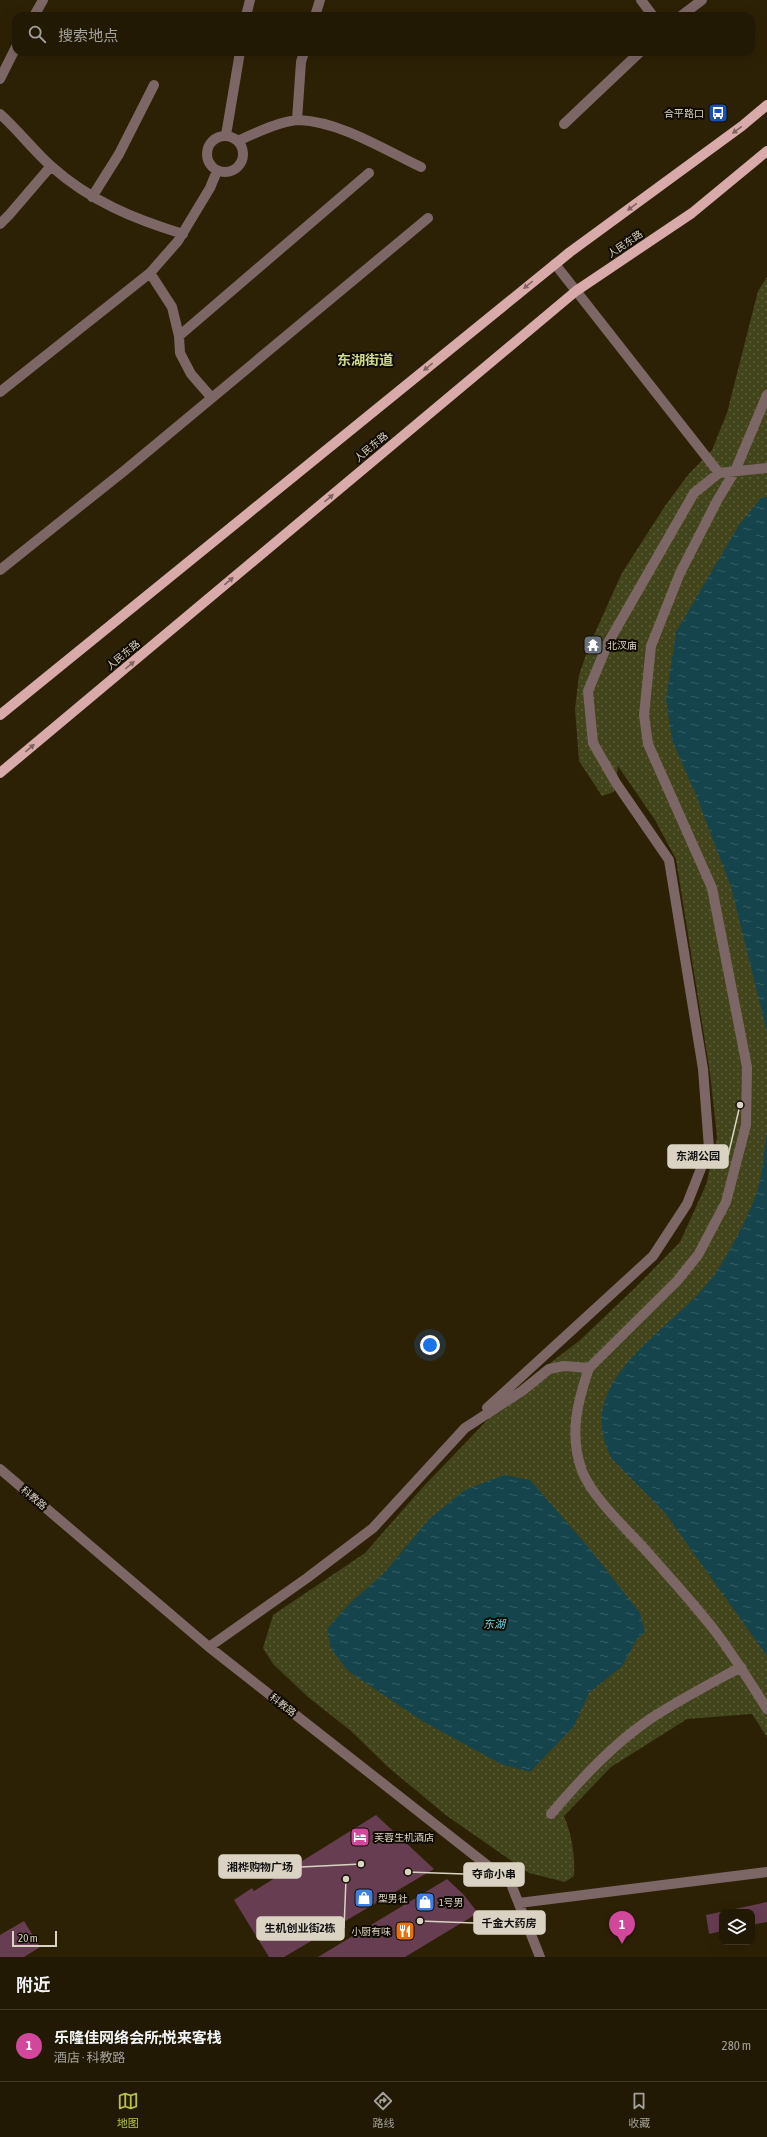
<!DOCTYPE html>
<html lang="zh">
<head>
<meta charset="utf-8">
<style>
	body { margin:0; font-family:"Asap Condensed","Noto Sans SC",sans-serif; background:#2e2613; color:#f1f3f6 }
	.controls { position:absolute; right:12px; bottom:12px; display:grid; overflow:hidden; border-radius:8px; box-shadow:0 4px 16px #0002 }
	.controls button { width:36px; height:36px; display:grid; place-items:center; padding:0; border:0; border-bottom:1px solid #3f3826; background:#221904; color:#f1f3f6; font:20px sans-serif }
	.scale { position:absolute; left:12px; bottom:10px; width:45px; box-sizing:border-box; padding-left:4px; border:2px solid #dad2c2; border-top:0; font-size:11px; line-height:14px; white-space:nowrap; color:#dad2c2; -webkit-text-stroke:3px #110c03; paint-order:stroke }
	.you { position:absolute; left:430px; top:1345px; width:14px; height:14px; margin:-10px; border:3px solid #fff; border-radius:50%; background:#1a73e8; box-shadow:0 0 0 6px #1a73e833 }
	.badge { display:grid; place-items:center; width:26px; height:26px; border-radius:50%; background:#b5c24a; color:#fff; font-size:13px; font-weight:700 }
	.pin { position:absolute; translate:-50% -33px; filter:drop-shadow(0 1px 2px #0008) }
	.pin::after { content:''; position:absolute; top:21px; width:14px; height:12px; background:inherit; clip-path:polygon(0 0,100% 0,50% 100%) }
	.list { margin:0; padding:0; list-style:none }
	h2 { display:flex; justify-content:space-between; align-items:center; height:52px; margin:0; padding:0 16px; font-size:17px }
	h2 small { font-size:13px; font-weight:400; color:#a2a09a }
	.list li { display:grid; grid-template-columns:26px 1fr auto; gap:12px; align-items:center; box-sizing:border-box; height:72px; padding:0 16px; border-top:1px solid #3f3826 }
	.list b { display:block; font-size:15px; white-space:nowrap }
	.list p { margin:0; font-size:13px; white-space:nowrap; color:#a2a09a }
	.list em { font-size:13px; font-style:normal; color:#a2a09a }
	.icon { flex:none; width:22px; height:22px; fill:none; stroke:currentColor; stroke-width:2; stroke-linecap:round; stroke-linejoin:round }
	.map { position:relative; flex:none; width:767px; height:1957px; overflow:hidden }
	.search { position:absolute; background:#221904; box-shadow:0 4px 16px #0002; left:12px; right:12px; top:12px; height:44px; display:flex; align-items:center; gap:10px; box-sizing:border-box; padding:0 14px; border-radius:12px; color:#a2a09a; font-size:15px }
	.sheet { height:124px; background:#221904 }
	nav { display:flex; justify-content:space-around; align-items:center; box-sizing:border-box; height:56px; border-top:1px solid #3f3826; background:#221904; font-size:11px; color:#a2a09a }
	nav a { display:grid; justify-items:center; gap:2px }
	nav .on { color:#b5c24a }
	.map>svg:first-child { display:block }
</style>
</head>
<body>
<div class="map">
<svg width="767" height="1957" viewBox="0 0 767 1957">
	<defs>
		<pattern id="park-dots" width="8" height="8" patternUnits="userSpaceOnUse"><rect width="8" height="8" fill="#42441b"/><path d="M2 2h.1M6 6h.1" fill="none" stroke="#5d5e3a" stroke-width="1.8" stroke-linecap="round"/></pattern>
		<pattern id="water-ripples" width="26" height="14" patternUnits="userSpaceOnUse"><rect width="26" height="14" fill="#15444c"/><path d="M2 4q2-2 4 0t4 0M15 11q2-2 4 0t4 0" fill="none" stroke="#365e64"/></pattern>
	</defs>
	<rect width="100%" height="100%" fill="#2d2105"/>
	<path fill="url(#park-dots)" d="M767,277v1460l-15,-23 -65,5 -76,48 -47,49c8,19 11,39 10,60l-9,6 -36,-9 -82,-57 -59,-49 -37,-36 -43,-34 -35,-33 -10,-16 10,-33 92,-62 57,-65 98,-102 59,-45 58,-55 43,-44 26,-57 11,-48 -7,-64 -34,-214 -21,-39 -37,-54 -4,26 -12,4 -23,-35 -4,-52 4,-34 10,-29 33,-73 43,-67 23,-31 24,-25 15,-37 31,-122z"/>
	<path fill="url(#water-ripples)" d="M767,497v535l-36,-145 -35,-92 -24,-55 -6,-41 10,-67 63,-107 22,-27z
		M767,1133v523l-102,-143 -53,-54c-45,-82 69,-132 105,-188 13,-20 37,-64 42,-87 4,-17 5,-34 8,-51z
		M504,1475l26,5 59,68 51,65 5,19 -8,7 -15,27 -33,27 -15,33 -44,46 -29,-8 -77,-42 -76,-51 -17,-22 -4,-20 22,-25 35,-31 46,-55 35,-28z"/>
	<path fill="#663d51" d="M376,1815l58,54 -150,88h-15l-35,-57 18,-12 2,3z
		M447,1879l17,16 14,18 -73,44h-87z
		M767,1902v20l-15,3v-13h-30v19l-13,3 -3,-19z
		M24,1921l16,26 -16,10h-24v-22z"/>
	<g fill="none" stroke-linecap="round" stroke-linejoin="round">
		<path stroke="#7d6766" stroke-width="10" d="M641,0l12,16
			M34,16l9,-16
			M246,16l4,-16
			M315,16l5,-16
			M681,16l21,-16
			M0,79l16,-32
			M0,114c18,16 33,36 51,52 39,35 83,53 132,68
			M297,120l4,-58 3,-10
			M564,124l76,-72
			M226,135l14,-83
			M207 154a18 18 0 1 1 36 0a18 18 0 1 1-36 0Z
			M238,141c15,-7 44,-21 61,-21 42,2 84,29 122,47
			M92,197l27,-43 35,-69
			M0,224l9,-9 42,-49
			M555,264l164,209
			M150,273l22,34 7,29 1,17 11,21 20,23
			M179,336l190,-163
			M0,392l150,-119 28,-32 32,-53 7,-17
			M0,570l124,-99 304,-253
			M589,1368c-12,35 -20,67 -7,103 11,28 48,61 68,84 22,25 45,50 65,76 19,25 35,51 52,78
			M487,1408l166,-152 34,-52 22,-56 -6,-79 -34,-209 -53,-77 -23,-40 -5,-52 20,-48 86,-150 25,-20 48,-5
			M0,1469l209,178 302,237 29,73
			M209,1647l98,-69 66,-50 92,-100 57,-37 27,-22 15,-3 25,2 88,-87 21,-26 28,-53 20,-77 1,-58 -35,-179 -64,-144 -4,-29 7,-69 29,-73 38,-74 17,-28 32,-76
			M551,1814c30,-35 61,-69 99,-95 29,-19 60,-35 91,-52
			M519,1903l248,-31"/>
		<path stroke="#d9aaaa" stroke-width="10" d="M0,715l570,-463 172,-126 25,-21
			M0,773l576,-482 116,-78 75,-62"/>
	</g>
	<defs><path id="oneway-solid" d="M-6-.8H1V-3.2L6.5 0L1 3.2V.8H-6Z"/></defs>
	<g fill="#7f635f">
		<use href="#oneway-solid" transform="translate(737 130) rotate(144)"/>
		<use href="#oneway-solid" transform="translate(632 207) rotate(144)"/>
		<use href="#oneway-solid" transform="translate(528 285) rotate(141)"/>
		<use href="#oneway-solid" transform="translate(428 367) rotate(141)"/>
		<use href="#oneway-solid" transform="translate(329 498) rotate(-40)"/>
		<use href="#oneway-solid" transform="translate(229 581) rotate(-40)"/>
		<use href="#oneway-solid" transform="translate(130 665) rotate(-40)"/>
		<use href="#oneway-solid" transform="translate(30 748) rotate(-40)"/>
	</g>
	<defs>
		<g id="bus-square" transform="scale(1)"><rect x="-9" y="-9" width="18" height="18" rx="4" fill="#1a4fb4" stroke="#110c03"/><path d="M-5-6H5V4H4V6H2V4H-2V6H-4V4H-5ZM-3.5-4V0h7V-4ZM-3.5 1.2v1.5H-2V1.2ZM2 1.2v1.5H3.5V1.2Z" fill="#fff"/></g>
		<g id="temple-square" transform="scale(1)"><rect x="-9" y="-9" width="18" height="18" rx="4" fill="#6b7280" stroke="#110c03"/><path d="M0-6L5-2H3V0L6.5 2.5H4V6H1.5V3h-3V6H-4V2.5H-6.5L-3 0V-2H-5Z" fill="#fff"/></g>
		<g id="hotel-square" transform="scale(1)"><rect x="-9" y="-9" width="18" height="18" rx="4" fill="#d1479c" stroke="#110c03"/><path d="M-6-4.5h1.5V1H6V5H4.5V3h-9V5H-6ZM-4 0a1.8 1.8 0 1 1 3.6 0ZM.5 0V-2.5h3Q6-2.5 6 0Z" fill="#fff"/></g>
		<g id="shop-square" transform="scale(1)"><rect x="-9" y="-9" width="18" height="18" rx="4" fill="#3f7fe0" stroke="#110c03"/><path d="M-5-2.5h2.3a2.7 3.5 0 0 1 5.4 0H5L5.5 6h-11ZM-1.5-2.5h3a1.5 2.3 0 0 0-3 0Z" fill="#fff"/></g>
		<g id="restaurant-square" transform="scale(1)"><rect x="-9" y="-9" width="18" height="18" rx="4" fill="#e8710a" stroke="#110c03"/><path d="M-5-6h1v4h1v-4h1v4h1v-4h1v5L-1.5 .5V6h-2V.5L-5-1ZM5-6V6H3V1.5H1.5Q1.5-4 5-6Z" fill="#fff"/></g>
	</defs>
	<g fill-rule="evenodd">
		<use href="#bus-square" x="718" y="113"/>
		<use href="#temple-square" x="593" y="645"/>
		<use href="#hotel-square" x="360" y="1837"/>
		<use href="#shop-square" x="364" y="1898"/>
		<use href="#shop-square" x="425" y="1902"/>
		<use href="#restaurant-square" x="405" y="1931"/>
	</g>
	<g text-anchor="middle" dominant-baseline="central" stroke-width="4" stroke-linejoin="round" paint-order="stroke">
		<g font-size="10" fill="#dad2c2" stroke="#110c03" text-anchor="start">
			<text x="704" y="113" text-anchor="end">合平路口</text>
			<text x="607" y="645">北汊庙</text>
			<text x="374" y="1837">芙蓉生机酒店</text>
			<text x="378" y="1898">型男社</text>
			<text x="439" y="1902">1号男</text>
			<text x="391" y="1931" text-anchor="end">小厨有味</text>
		</g>
		<g font-size="10" fill="#dad2c2" stroke="#110c03">
			<text transform="translate(625 244) rotate(-34)">人民东路</text>
			<text transform="translate(371 447) rotate(-40)">人民东路</text>
			<text transform="translate(123 655) rotate(-40)">人民东路</text>
			<text transform="translate(34 1498) rotate(40)">科教路</text>
			<text transform="translate(283 1705) rotate(38)">科教路</text>
		</g>
		<g font-size="11" font-style="italic" fill="#73d3e5" stroke="#110c03">
			<text x="494" y="1624">东湖</text>
		</g>
		<g font-size="14" font-weight="bold" fill="#d0da8d" stroke="#110c03">
			<text x="365" y="360">东湖街道</text>
		</g>
	</g>
	<path fill="none" stroke="#dad2c2" stroke-width="1.5" d="M740 1105L728 1156M361 1864L301 1867M408 1872L464 1874M420 1921L474 1923M346 1879L344 1928"/>
	<g fill="#dad2c2" stroke="#110c03" stroke-width="1.5">
		<circle cx="740" cy="1105" r="4"/>
		<circle cx="361" cy="1864" r="4"/>
		<circle cx="408" cy="1872" r="4"/>
		<circle cx="420" cy="1921" r="4"/>
		<circle cx="346" cy="1879" r="4"/>
	</g>
	<g fill="#dad2c2" stroke="#dad2c2" stroke-width="1.5">
		<rect x="668" y="1145" width="60" height="23" rx="4"/>
		<rect x="219" y="1855" width="82" height="23" rx="4"/>
		<rect x="464" y="1863" width="60" height="23" rx="4"/>
		<rect x="474" y="1911" width="71" height="23" rx="4"/>
		<rect x="257" y="1917" width="87" height="23" rx="4"/>
	</g>
	<g font-size="11" text-anchor="middle" font-weight="bold" fill="#111">
		<text x="698" y="1160">东湖公园</text>
		<text x="260" y="1871">湘桦购物广场</text>
		<text x="494" y="1878">夺命小串</text>
		<text x="509" y="1927">千金大药房</text>
		<text x="300" y="1932">生机创业街2栋</text>
	</g>
</svg>
<div class="controls">
<button><svg class="icon" aria-label="layers" viewBox="0 0 24 24"><path d="M12 4l9 5-9 5-9-5zM3 14l9 5 9-5"/></svg></button>
</div>
<div class="scale">20 m</div>
<div class="you"></div>
<div class="pin badge" style="left:622px;top:1944px;background:#d1479c">1</div>
<div class="search"><svg class="icon" aria-label="search" viewBox="0 0 24 24"><circle cx="10" cy="10" r="6"/><path d="M15 15l6 6"/></svg>搜索地点</div>
</div>
<section class="sheet">
<h2>附近<small></small></h2>
<ul class="list">
<li><span class="badge" style="background:#d1479c">1</span><div><b>乐隆佳网络会所;悦来客栈</b><p>酒店 · 科教路</p></div><em>280 m</em></li>
</ul>
</section>
<nav>
<a class="on"><svg class="icon" aria-label="map" viewBox="0 0 24 24"><path d="M3 6l6-2 6 2 6-2v14l-6 2-6-2-6 2zM9 4v14M15 6v14"/></svg>地图</a>
<a><svg class="icon" aria-label="directions" viewBox="0 0 24 24"><path d="M12 3l9 9-9 9-9-9zM9 14v-3h6M13 9l2 2-2 2"/></svg>路线</a>
<a><svg class="icon" aria-label="saved" viewBox="0 0 24 24"><path d="M7 4h10v16l-5-4-5 4z"/></svg>收藏</a>
</nav>
</body>
</html>
